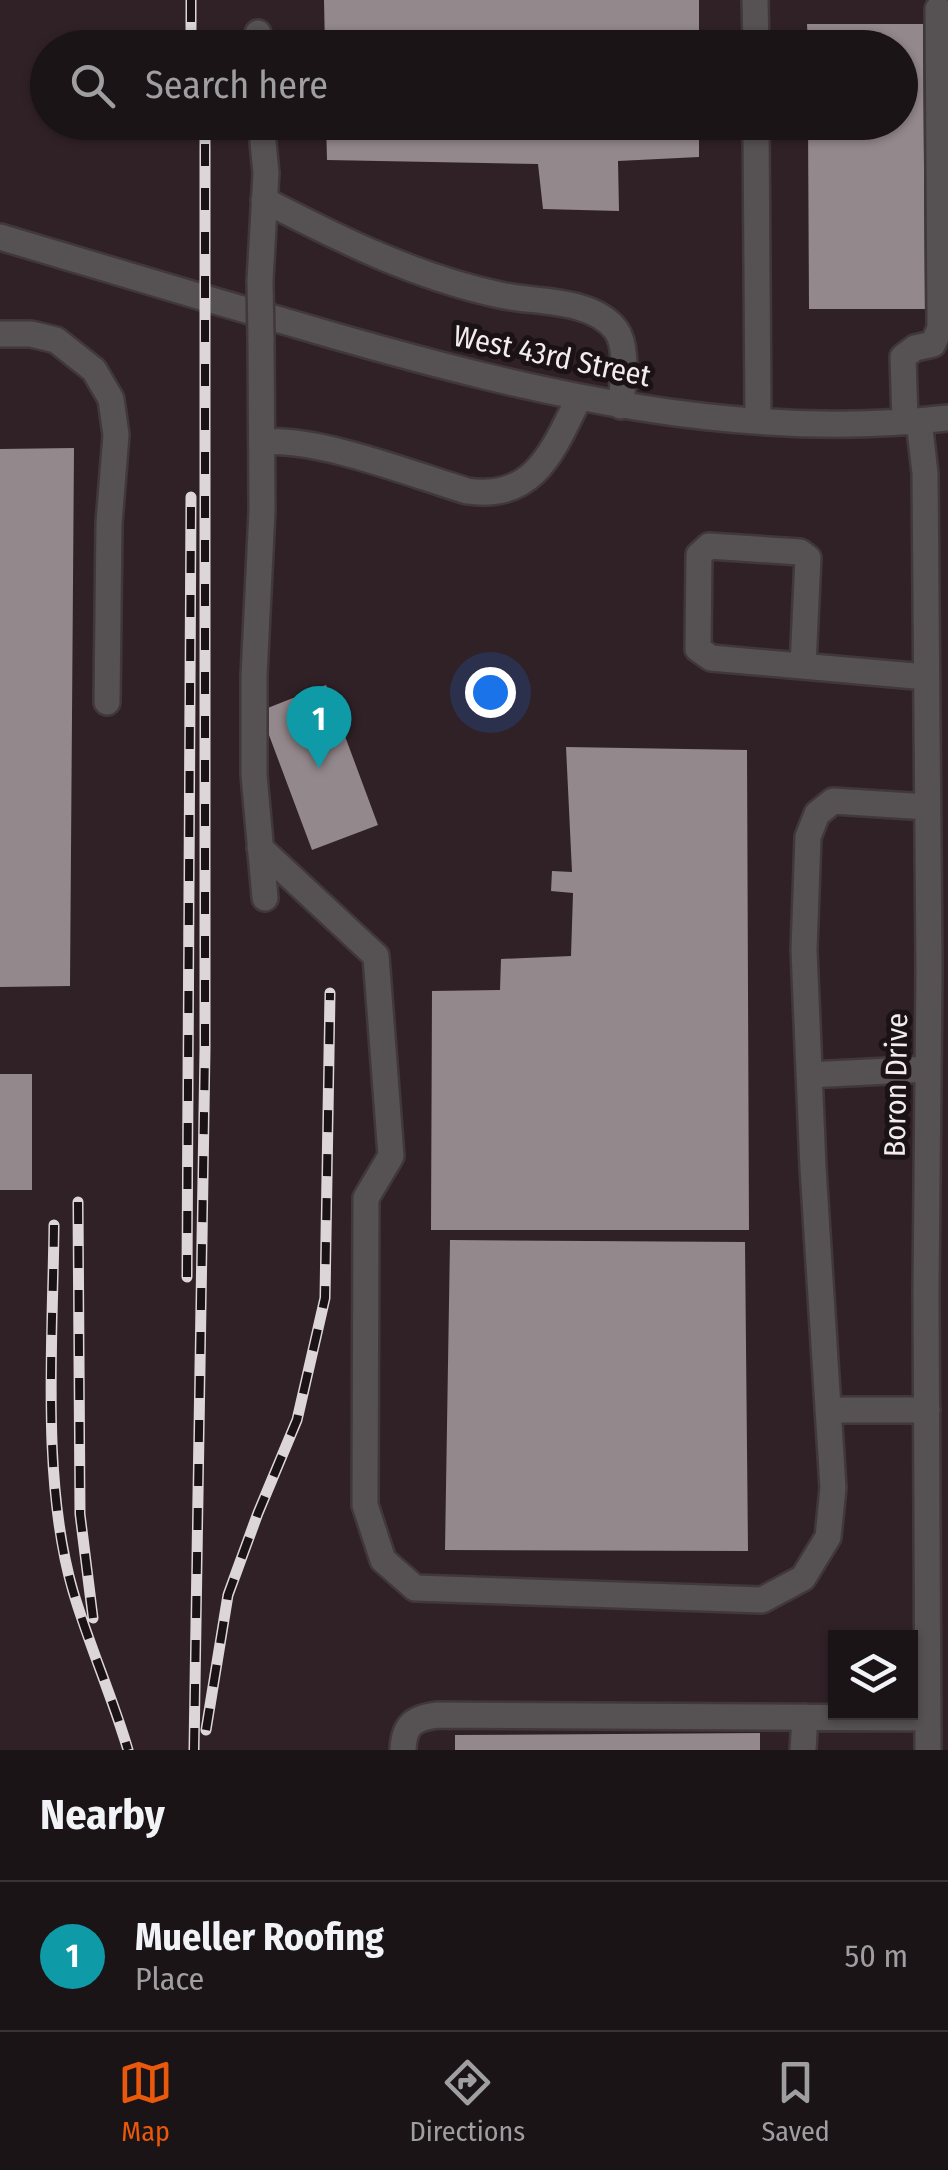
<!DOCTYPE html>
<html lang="en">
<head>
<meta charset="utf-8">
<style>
	body { margin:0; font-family:"Fira Sans Condensed",sans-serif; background:#231d1f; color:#f1f3f6 }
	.controls { position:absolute; right:30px; bottom:30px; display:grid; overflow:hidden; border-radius:0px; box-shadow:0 2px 8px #0004 }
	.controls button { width:90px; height:90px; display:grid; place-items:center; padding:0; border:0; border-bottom:2px solid #383335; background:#1a1416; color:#f1f3f6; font:50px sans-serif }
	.you { position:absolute; left:490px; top:692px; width:35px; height:35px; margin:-25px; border:8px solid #fff; border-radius:50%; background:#1a73e8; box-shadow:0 0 0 15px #1a73e833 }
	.badge { display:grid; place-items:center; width:65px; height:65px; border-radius:50%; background:#ea580c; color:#fff; font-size:32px; font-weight:700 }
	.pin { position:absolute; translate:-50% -82px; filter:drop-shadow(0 2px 5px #0008) }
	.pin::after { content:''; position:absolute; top:52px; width:35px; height:30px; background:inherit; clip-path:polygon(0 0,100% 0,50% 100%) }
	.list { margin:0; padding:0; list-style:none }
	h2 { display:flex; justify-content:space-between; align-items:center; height:130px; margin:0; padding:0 40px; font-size:42px }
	h2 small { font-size:32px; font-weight:400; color:#9f9ea1 }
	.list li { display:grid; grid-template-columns:65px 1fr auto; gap:30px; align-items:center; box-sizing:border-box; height:150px; padding:0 40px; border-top:2px solid #383335 }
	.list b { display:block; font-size:38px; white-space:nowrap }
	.list p { margin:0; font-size:32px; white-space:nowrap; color:#9f9ea1 }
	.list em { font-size:32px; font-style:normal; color:#9f9ea1 }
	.icon { flex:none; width:55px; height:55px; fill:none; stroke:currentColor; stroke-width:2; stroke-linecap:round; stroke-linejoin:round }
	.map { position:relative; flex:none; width:948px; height:1750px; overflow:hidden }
	.search { position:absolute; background:#1a1416; box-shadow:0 2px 8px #0004; left:30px; right:30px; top:30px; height:110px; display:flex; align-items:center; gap:25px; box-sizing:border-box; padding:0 35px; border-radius:55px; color:#9f9ea1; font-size:38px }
	.sheet { height:280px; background:#1a1416 }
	nav { display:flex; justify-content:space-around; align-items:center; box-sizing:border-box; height:140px; border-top:2px solid #383335; background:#1a1416; font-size:28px; color:#9f9ea1 }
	nav a { display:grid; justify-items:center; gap:5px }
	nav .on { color:#ea580c }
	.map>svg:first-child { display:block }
</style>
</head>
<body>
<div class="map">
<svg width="948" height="1750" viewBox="0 0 948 1750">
	<rect width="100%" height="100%" fill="#231b1e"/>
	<path fill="#302127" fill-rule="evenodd" d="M0,0h948v1750h-948zM48,48h852v74h-852zM836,1638h74v74h-74z"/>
	<path fill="#93888b" d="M324,0h375v48h-374z
		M807,24h116l2,285h-116l-1,-187h92v-74h-92z
		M326,122h373v35l-81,4 1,50 -76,-2 -5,-45 -211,-4z
		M74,448l-4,538 -70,1v-538z
		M326,685l52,140 -66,25 -52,-139z
		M566,747l181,3 2,480h-318l1,-239 68,-1 1,-31 70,-3 2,-63 -22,-2 1,-20 20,1z
		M0,1074h32v116h-32z
		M450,1240l295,2 3,309 -303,-1z
		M760,1733v17h-305v-15z"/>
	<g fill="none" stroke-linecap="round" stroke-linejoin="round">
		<g stroke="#40383b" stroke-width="30">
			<path id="minor" d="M755,0l1,48
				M258,33v15
				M756,122l2,298
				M264,200c75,39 152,77 236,95 35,8 92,3 116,35 13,18 6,55 5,76
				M0,237c112,33 223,67 335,99 199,57 404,106 613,82
				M260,281l6,-108 -5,-51
				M0,334h31l25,6 38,30 17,29 5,36 -7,88 -2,179
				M261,339l1,172 -8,165v99l11,123
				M905,421l-2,-64 12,-9 18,-4 7,-16 -2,-319
				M919,421l6,52 4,497 -3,321 2,459
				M262,442c56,-5 149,32 205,49 68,10 86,-41 112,-93
				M803,666l5,-108 -8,-6 -91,-6 -10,9 -1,94 13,9 215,19
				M260,848l116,108 15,200 -25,42 -1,307 18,55 32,28 347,12 41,-22 25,-41 5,-49 -20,-320 -9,-218 4,-113 9,-23 16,-13 94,6
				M809,1075l119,-6
				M828,1410h99
				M403,1750c1,-25 10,-32 35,-35l490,3
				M803,1750l2,-33"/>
		</g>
		<use href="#minor" stroke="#565153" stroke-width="25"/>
		<g stroke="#dcd6d8" stroke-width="11">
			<path id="rail" d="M191,0v48
				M78,1202l2,312 13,104
				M54,1225c-1,114 -13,256 19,366 16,54 39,105 55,159
				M187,1277l4,-780
				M206,1730l22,-135 30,-82 39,-93 28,-122 5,-305
				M194,1750l11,-701v-927"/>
		</g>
		<use href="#rail" stroke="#1a1215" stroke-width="8" stroke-dasharray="22" stroke-linecap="butt"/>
		<g stroke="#40383b" stroke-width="30" stroke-linecap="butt">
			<path id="minor-bridge" d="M260,281l1,58"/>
		</g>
		<use href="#minor-bridge" stroke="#565153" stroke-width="25"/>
	</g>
	<g text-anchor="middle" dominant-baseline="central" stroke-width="10" stroke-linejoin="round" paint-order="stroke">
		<g font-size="30" fill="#f2ecee" stroke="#1a1215">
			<text transform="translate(552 356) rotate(12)">West 43rd Street</text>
			<text transform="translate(896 1085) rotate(-89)">Boron Drive</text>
		</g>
	</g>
</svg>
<div class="controls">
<button><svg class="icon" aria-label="layers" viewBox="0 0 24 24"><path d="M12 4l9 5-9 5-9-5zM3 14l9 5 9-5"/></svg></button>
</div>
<div class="you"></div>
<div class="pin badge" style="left:319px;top:768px;background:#0f9aa8">1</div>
<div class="search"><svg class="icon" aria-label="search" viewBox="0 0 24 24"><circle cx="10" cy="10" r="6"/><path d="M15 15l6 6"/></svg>Search here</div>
</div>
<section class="sheet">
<h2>Nearby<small></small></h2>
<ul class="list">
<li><span class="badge" style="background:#0f9aa8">1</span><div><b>Mueller Roofing</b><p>Place</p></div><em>50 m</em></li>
</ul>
</section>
<nav>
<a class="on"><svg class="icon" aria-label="map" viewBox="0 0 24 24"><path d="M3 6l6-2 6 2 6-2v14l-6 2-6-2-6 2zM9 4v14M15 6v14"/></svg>Map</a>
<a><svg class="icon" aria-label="directions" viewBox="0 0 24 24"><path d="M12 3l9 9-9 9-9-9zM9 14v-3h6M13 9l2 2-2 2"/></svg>Directions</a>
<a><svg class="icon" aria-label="saved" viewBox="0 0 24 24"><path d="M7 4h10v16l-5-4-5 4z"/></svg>Saved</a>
</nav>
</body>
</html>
